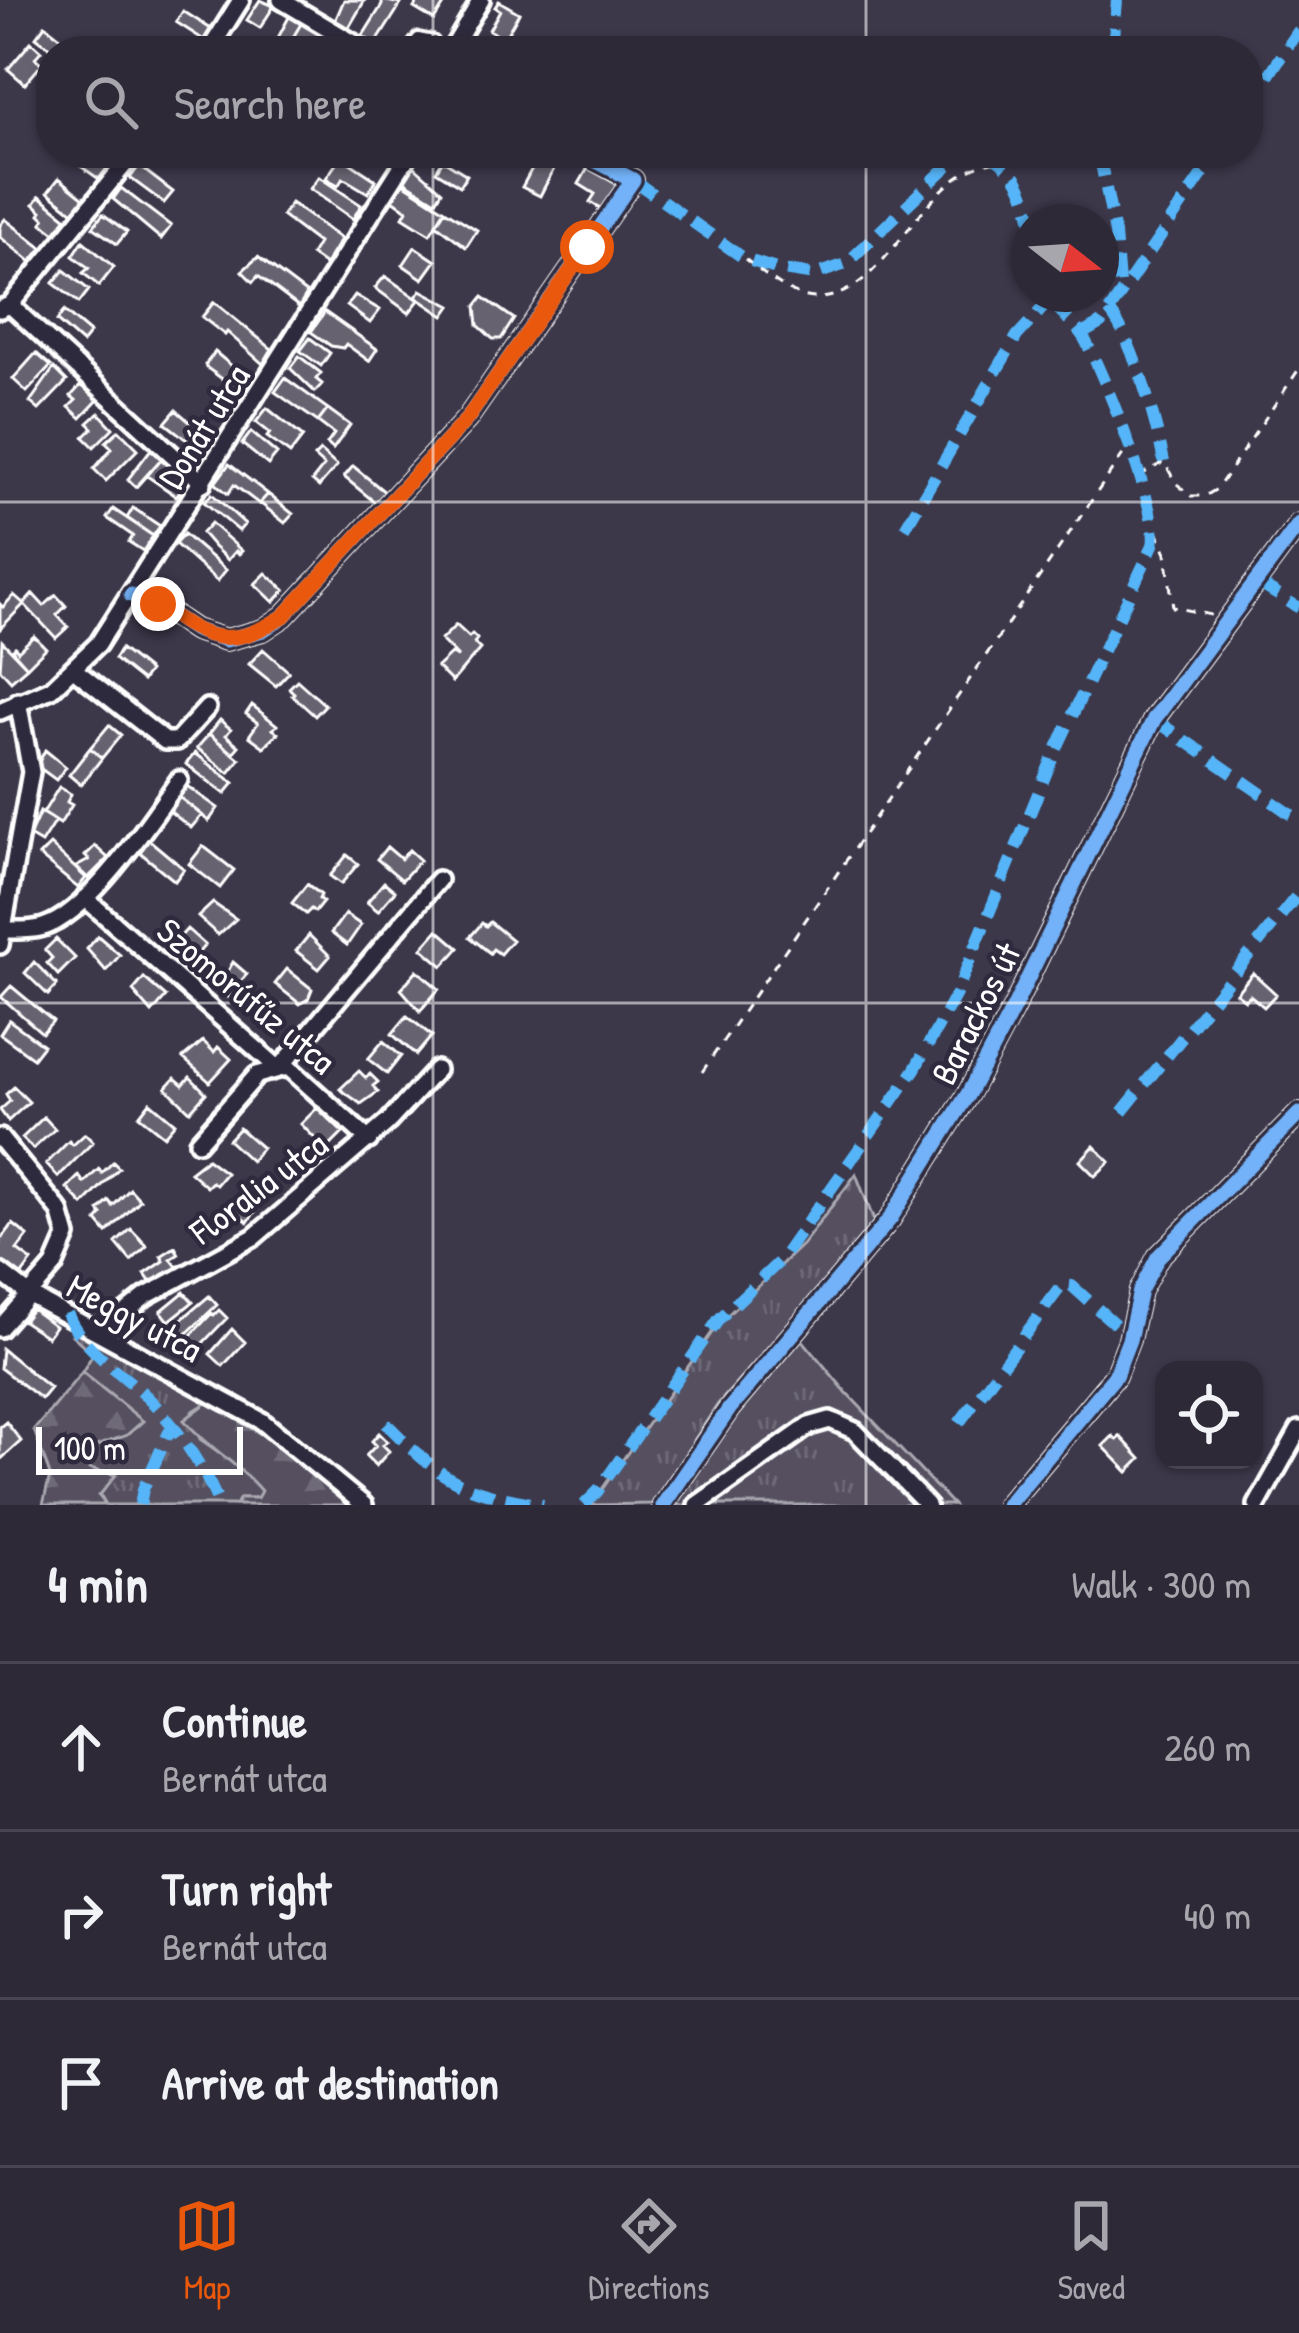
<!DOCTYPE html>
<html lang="en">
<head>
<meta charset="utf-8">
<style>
	body { margin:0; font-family:"Patrick Hand",sans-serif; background:#393542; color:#f1f3f6 }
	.controls { position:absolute; right:36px; bottom:36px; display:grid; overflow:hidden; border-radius:24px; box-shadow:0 3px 9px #0004 }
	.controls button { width:108px; height:108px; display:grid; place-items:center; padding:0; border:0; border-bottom:3px solid #484552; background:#2d2937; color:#f1f3f6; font:60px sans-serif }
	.compass { position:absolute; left:1011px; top:204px; width:108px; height:108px; border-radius:50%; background:#2d2937; box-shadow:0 3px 9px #0004; rotate:107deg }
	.scale { position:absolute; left:36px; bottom:30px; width:207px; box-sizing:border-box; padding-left:12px; border:6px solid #fff; border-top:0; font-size:33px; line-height:42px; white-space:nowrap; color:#fff; -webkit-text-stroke:9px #2f2a3d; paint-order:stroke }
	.stop { position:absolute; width:36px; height:36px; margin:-27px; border:9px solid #ea580c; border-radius:50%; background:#fff }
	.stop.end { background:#ea580c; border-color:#fff; box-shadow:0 3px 12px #0008 }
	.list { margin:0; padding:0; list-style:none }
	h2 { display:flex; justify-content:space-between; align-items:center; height:156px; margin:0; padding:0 48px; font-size:51px }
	h2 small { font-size:39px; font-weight:400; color:#a7a6ad }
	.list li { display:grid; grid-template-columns:78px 1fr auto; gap:36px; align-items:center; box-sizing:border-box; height:168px; padding:0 48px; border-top:3px solid #484552 }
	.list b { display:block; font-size:45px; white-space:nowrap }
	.list p { margin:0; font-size:39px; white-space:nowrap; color:#a7a6ad }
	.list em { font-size:39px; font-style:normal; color:#a7a6ad }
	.icon { flex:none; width:66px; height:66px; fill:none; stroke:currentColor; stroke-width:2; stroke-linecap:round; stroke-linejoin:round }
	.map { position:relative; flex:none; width:1299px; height:1505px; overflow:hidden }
	.search { position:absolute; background:#2d2937; box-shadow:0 3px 9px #0004; left:36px; right:36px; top:36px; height:132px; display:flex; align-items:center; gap:30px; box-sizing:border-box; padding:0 42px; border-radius:48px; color:#a7a6ad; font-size:45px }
	.sheet { height:660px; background:#2d2937 }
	nav { display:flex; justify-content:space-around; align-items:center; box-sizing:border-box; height:168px; border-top:3px solid #484552; background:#2d2937; font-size:33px; color:#a7a6ad }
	nav a { display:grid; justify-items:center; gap:6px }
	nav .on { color:#ea580c }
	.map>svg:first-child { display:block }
</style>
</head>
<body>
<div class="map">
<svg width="1299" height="1505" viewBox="0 0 1299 1505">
	<defs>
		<pattern id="grass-tufts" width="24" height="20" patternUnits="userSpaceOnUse" patternTransform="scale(3)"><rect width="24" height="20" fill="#555060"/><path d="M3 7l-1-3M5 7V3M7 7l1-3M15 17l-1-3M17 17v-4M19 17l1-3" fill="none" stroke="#6e6a78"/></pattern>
		<pattern id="forest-firs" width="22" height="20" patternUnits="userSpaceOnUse" patternTransform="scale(3)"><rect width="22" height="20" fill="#555060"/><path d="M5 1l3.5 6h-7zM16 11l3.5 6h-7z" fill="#6e6a78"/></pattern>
	</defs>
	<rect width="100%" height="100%" fill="#3c3749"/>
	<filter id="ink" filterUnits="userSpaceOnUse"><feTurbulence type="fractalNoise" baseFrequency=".00833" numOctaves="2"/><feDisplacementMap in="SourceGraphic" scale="24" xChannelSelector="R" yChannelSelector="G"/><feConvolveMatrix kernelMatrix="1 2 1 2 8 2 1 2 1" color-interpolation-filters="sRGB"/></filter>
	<g filter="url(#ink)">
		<path fill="url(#grass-tufts)" stroke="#aaa8b0" stroke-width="3" d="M856,1174l20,52 -158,178 -66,100 -61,1 127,-181 85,-80z
			M76,1330l132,72 -16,10 8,27 42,29 20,24 -5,6h-17l-4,7h-130l-29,-52 50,-18 15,-14 -60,-49 11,-18 -21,-19z
			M800,1337l46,55 107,113h-286l71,-99z"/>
		<path fill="url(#forest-firs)" stroke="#aaa8b0" stroke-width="3" d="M82,1372l61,49 -16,14 -49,18 11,16 27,6 -17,21 7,9h-63l7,-30 -16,-45z
			M208,1402l79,48 65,55h-116l4,-7h17l4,-7c-23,-28 -54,-44 -77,-71z"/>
		<path fill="#666270" stroke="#fff" stroke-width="3" d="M260,0l14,6 -14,22 -13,-8z
			M344,0h21l-17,29 -13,-8z
			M382,0l19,4 -26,41 -13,-8 20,-32z
			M419,0h28l-13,20 -20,-12z
			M499,1l20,12 -15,26 -15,-9 11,-20 -5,-3z
			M183,11l28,18 -7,11 -28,-18z
			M290,15l12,7 -17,29h-14z
			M302,22l21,13 -8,13 -6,-4 -9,7 -11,-7z
			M45,25l28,22 -3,4h-16l-18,-14z
			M31,42l10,9 -6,7 7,6 -17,20 -17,-15z
			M83,153h8l18,13 -10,13 -23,-16z
			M341,157l35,23 -8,13 -25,-15 -5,8 -12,-8z
			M537,159l19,6 -16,31 -18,-9z
			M443,160l24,15 -7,11 -24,-15z
			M139,166l34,26 -9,11 -34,-25z
			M414,166l28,25 -6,10 -32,-20z
			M588,168l30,17 -15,25 -13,-8 5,-8 -16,-10z
			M319,177l42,28 -8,14 -43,-30z
			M59,178l25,20 -11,14 -25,-20z
			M403,183l42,27 -15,24 -27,-17 4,-7 -14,-10z
			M121,188l50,38 -10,13 -48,-40z
			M40,196l27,22 -12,15 -13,-10 3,-4 -5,-5 2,-3 -8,-7z
			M291,203l50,36 -16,26 -14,-10 7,-12 -36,-27z
			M445,210l32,20 -11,17 -30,-23z
			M103,214l24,18 -10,12 -24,-17z
			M5,219l37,29 -11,14 -31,-25v-12z
			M83,241l31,26 -15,19 -16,-13 6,-5 -16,-12z
			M415,247l21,14 -13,18 -20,-14z
			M258,257l49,37 -8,13 -41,-31 -5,6 -11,-11z
			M64,270l25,20 -10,13 -26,-20z
			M385,276l34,24 -10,13 -34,-25z
			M421,290l30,16 -7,10 -28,-19z
			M355,295l25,15 -10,13 -23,-17z
			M483,297l31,22 -13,20h-8l-15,-14 -2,-19z
			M214,302l58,47 -9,15 -36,-32 -2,3 -23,-18z
			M64,311l26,22 -8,10 -25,-22z
			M325,312l52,37 -8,12 -23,-17 -3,4 -12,-2 -20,-14z
			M310,338l20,15 -9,13 -21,-15z
			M215,352l36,30 -8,12 -36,-26 -2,-3z
			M36,353l15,13 -24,26 -14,-13z
			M299,356l22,17 -5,6 6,5 -7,8 -25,-24z
			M54,368l13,13 -28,29 -9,-8z
			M285,378l43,31 -10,13 -43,-30z
			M81,385l17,15 -17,18 -12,-11 7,-7 -5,-4z
			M267,408l36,29 -13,17 -23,-17 3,-4 -14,-11z
			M328,409l22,16 -17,24 -6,-5 7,-10 -16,-12z
			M176,410l37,32 -8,12 -40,-31z
			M99,413l14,15 -19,19 -10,-10 9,-9 -5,-5z
			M119,430l19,19 -32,32 -12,-12 18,-21 -6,-6z
			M251,432l26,22 -9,11 -26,-21z
			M151,449l10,10 -25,28 -8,-8z
			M320,451l17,15 -18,21 -7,-6 12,-15 -10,-9z
			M161,459l27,23 -12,14 -29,-20z
			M229,464l39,30 -9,10 -25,-19 -6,9 -13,-11z
			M353,466l33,27 -9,11 -33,-27z
			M212,494l33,30 -6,7 -35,-29z
			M268,494l25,20 -8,9 -25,-20z
			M133,508l27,18 -7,10 -26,-18z
			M113,509l40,27 -10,15 -14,-9 4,-6 -26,-18z
			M211,523l31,28 -3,3 -3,-3 -8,9 -14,-13 -12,-14z
			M184,534l42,36 -9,11 -42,-37z
			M266,573l19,17 -11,12 -19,-18z
			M33,594l11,12 12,-11 10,11 -9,9 11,12 -12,11 -32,-34z
			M14,595l10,9 -24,25v-25l3,3z
			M456,625l13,12 3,-3 5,5 -3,4 6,6 -28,33 -15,-15 14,-13 7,3 -17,-17z
			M34,636l12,12 -19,19 -15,-17 3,-3 3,4z
			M2,641l25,26 -16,14 -11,-12z
			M121,649l28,22 -7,10 -28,-22z
			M263,649l26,23 -13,14 -27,-22z
			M297,680l28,25 -10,11 -23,-21 2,-2 -5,-5z
			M252,705l25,20 -4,4 5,4 -14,14 -15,-11 9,-13 -12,-9z
			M220,720l11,9 -5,6 13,11 -6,7 -24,-19z
			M109,725l12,10 -19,23 -12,-10z
			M209,734l31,25 -11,14 -32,-25z
			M90,748l12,10 -21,27 -12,-10z
			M45,750l21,17 -10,13 -19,-14z
			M195,753l39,30 -9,11 -39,-30z
			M187,786l31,22 -9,13 -30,-24z
			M59,787l12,7 -4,8 5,3 -12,19 -17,-11z
			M179,797l23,18 -11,13 -23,-18z
			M40,812l15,9 -14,22 -12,-7z
			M147,838l37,31 -9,12 -38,-31z
			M50,845l36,33 -8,10 -39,-32z
			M95,846l13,12 -20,20 -12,-11 13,-7 -4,-4z
			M203,846l31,24 -14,18 -31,-24z
			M387,847l14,12 8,-9 11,10 -18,20 -25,-21z
			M347,855l11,9 -17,20 -11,-8z
			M384,882l11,9 -17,20 -11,-9z
			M307,884l14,11 -2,4 4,3 -8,10 -4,-3 -5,5 -14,-11z
			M213,903l23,16 -18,16 -20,-18z
			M345,914l16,11 -14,20 -16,-12z
			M490,922l22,18 -12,14 -7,-5 -3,4 -20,-16 12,-14 4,3z
			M187,929l18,16 -15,18 -19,-16z
			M438,930l21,18 -16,18 -21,-18z
			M309,935l21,21 -11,13 -23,-18z
			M98,936l22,19 -14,16 -19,-22z
			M56,939l19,19 -17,17 -11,-12 5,-5 -7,-8z
			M34,962l23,23 -9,10 -23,-22z
			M233,962l14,12 -19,23 -10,-8z
			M287,969l25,20 -4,10 -8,5 -25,-20z
			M417,970l22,19 -19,22 -19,-22z
			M1253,973l23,21 -12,13 -14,-12 -5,5 -9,-7z
			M144,978l22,19 -14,16 -19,-22z
			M11,986l42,35 -11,12 -41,-36z
			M407,1016l25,20 -16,19 -24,-21z
			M9,1020l34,25 -10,13 -33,-24z
			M203,1041l11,11 4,-5 13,12 -21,23 -27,-24z
			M383,1041l18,15 -14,18 -19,-15z
			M359,1071l7,7 4,-4 8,8 -5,4 5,6 -17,12 -21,-15z
			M190,1077l16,16 -16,18 -24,-23 9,-10 8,7z
			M14,1087l15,15 -21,19 -8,-11 10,-9 -4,-7z
			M150,1102l25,21 -11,13 -25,-20z
			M317,1108l26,25 -17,17 -25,-26z
			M44,1117l11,12 -22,20 -11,-11z
			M239,1128l23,20 -11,13 -23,-21z
			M85,1134l8,8 -35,35 -12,-13 23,-23 4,4z
			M1094,1146l16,16 -15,14 -15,-15z
			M207,1159l19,14 -10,12 -4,-3 -5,5 -17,-15z
			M113,1162l6,6 -36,37 -16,-17 12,-12 5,7 15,-14 3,4z
			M130,1189l10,11 -33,33 -10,-12 5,-6 -3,-4 10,-10 4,5z
			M245,1189l16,14 -13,19 -18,-16z
			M13,1224l15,12 -11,14 15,11 -11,15 -21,-16v-19z
			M131,1229l16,17 -16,15 -15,-18z
			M175,1247l4,7 -8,5 8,10 -26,17 -8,-12 19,-13 -3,-5z
			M184,1292l9,10 -24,19 -8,-10z
			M209,1296l8,9 -32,30 -10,-10z
			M32,1309l23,17 -8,11 -24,-16z
			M219,1310l8,8 -28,29 -11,-9 24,-25 2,2z
			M232,1329l13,13 -22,24 -13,-12z
			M2,1349l48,39 -9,11 -41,-31z
			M6,1422l15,19 -21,19v-33z
			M379,1433l8,8 -4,4 6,6 -13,15 -10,-10 10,-11 -4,-4z
			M1113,1436l4,4 3,-4 21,23 -13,13 -25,-26z"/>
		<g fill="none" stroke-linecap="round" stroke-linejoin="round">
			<g stroke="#fff" stroke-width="16">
				<path id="lane" d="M408,51l10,-13 15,3 7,10"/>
			</g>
			<g stroke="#fff" stroke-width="24">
				<path id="street" d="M281,0l86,51
					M209,51l32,-51
					M451,51l30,-51
					M10,305l193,178
					M0,309l10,-4 124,-152
					M131,595l27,10 37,25 31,10 37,-10 21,-14 183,-197 166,-239 -52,-27
					M75,670l90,71h12l30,-33
					M0,711l51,-22 47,-45 312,-491
					M85,898l194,171 9,-2 81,73
					M4,930c16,0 33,1 47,-6 45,-21 99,-103 128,-144
					M0,945l31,-173 -13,-71
					M0,1138l60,73 7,25 -13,30 -54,62
					M198,1142l59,-67 22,-6 159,-189
					M0,1272l31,24 231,125 102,84
					M102,1331l44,-35 108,-59 134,-115 48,-52
					M663,1505l67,-97 160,-189 78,-125 45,-85 141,-290 145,-195
					M697,1505l112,-79 21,-6 25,11 72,74
					M1007,1505l108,-129 14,-36 11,-49 18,-34 141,-143
					M1257,1505l42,-75"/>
			</g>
			<path stroke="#fff" stroke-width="3" stroke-dasharray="9 9" stroke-linecap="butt" d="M745,259c21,16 46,40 74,39 74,-3 102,-134 183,-137
				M1139,476l25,-14 12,21 15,13h14l12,-7 82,-120
				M1157,531l9,22 7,54 38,8
				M702,1072l426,-625"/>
			<use href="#lane" stroke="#2f2a3d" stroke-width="8"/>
			<use href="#street" stroke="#2f2a3d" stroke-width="15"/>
			<path stroke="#56b5f8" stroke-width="12" stroke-dasharray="24 12" stroke-linecap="butt" d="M1113,51l4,-51
				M1248,106l51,-76
				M987,153c31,16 38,36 45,69
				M1099,153l16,81 5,62
				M633,180l112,79 31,10 38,6 32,-11 115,-111
				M1109,311c24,26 48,115 55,151
				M1082,334l19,-11 116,-170
				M905,528l112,-192 34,-37
				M1258,583l41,25
				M1154,719l145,101
				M1122,1112l177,-219
				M67,1313c13,34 52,58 78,82 28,26 61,75 74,110
				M386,1423c59,61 75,68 157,82
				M959,1423l103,-138 10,1 45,40 14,4
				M140,1505l3,-16 28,-61
				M584,1505l13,-13 122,-173 62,-59 134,-191 41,-75 99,-242 98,-207c8,-30 -51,-175 -69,-207 -10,-16 -26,-24 -35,-44"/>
			<g stroke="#2f2a3d" stroke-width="22">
				<path id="cycleway" d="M131,595l27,10 37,25 31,10 37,-10 21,-14 183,-197 166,-239 -52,-27
					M663,1505l67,-97 160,-189 78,-125 45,-85 141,-290 145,-195
					M1007,1505l108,-129 14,-36 11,-49 18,-34 141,-143"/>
			</g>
			<use href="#cycleway" stroke="#73b2f8" stroke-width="15"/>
		</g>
	</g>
	<g fill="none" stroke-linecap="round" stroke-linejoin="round" filter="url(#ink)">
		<path stroke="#ea580c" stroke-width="15" d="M158,604c48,38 73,46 126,12l183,-197 120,-172"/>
	</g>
	<path fill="none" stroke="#fff" stroke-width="3" stroke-opacity="0.55" d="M433,0v51M866,0v51M433,153v1352M866,153v1352M0,502h1299M0,1003h1299"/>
	<g text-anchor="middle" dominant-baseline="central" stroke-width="9" stroke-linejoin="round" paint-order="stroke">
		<g font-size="36" fill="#fff" stroke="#2f2a3d">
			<text transform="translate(203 426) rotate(-58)">Donát utca</text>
			<text transform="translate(247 995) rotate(40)">Szomorúfűz utca</text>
			<text transform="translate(975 1013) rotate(-63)">Barackos út</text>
			<text transform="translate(258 1187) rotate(-37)">Floralia utca</text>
			<text transform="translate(135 1317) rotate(28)">Meggy utca</text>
		</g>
	</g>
</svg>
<div class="controls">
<button><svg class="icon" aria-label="locate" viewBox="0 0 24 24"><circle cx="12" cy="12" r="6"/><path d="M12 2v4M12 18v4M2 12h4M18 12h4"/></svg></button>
</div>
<svg class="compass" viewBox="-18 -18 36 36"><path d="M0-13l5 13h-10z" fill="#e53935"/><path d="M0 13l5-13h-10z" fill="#a7a6ad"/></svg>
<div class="scale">100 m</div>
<div class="stop" style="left:587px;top:247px"></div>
<div class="stop end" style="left:158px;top:604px"></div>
<div class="search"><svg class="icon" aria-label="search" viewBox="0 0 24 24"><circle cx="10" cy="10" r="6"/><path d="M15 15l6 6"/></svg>Search here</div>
</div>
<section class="sheet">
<h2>4 min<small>Walk · 300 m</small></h2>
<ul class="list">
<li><svg class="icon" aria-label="ahead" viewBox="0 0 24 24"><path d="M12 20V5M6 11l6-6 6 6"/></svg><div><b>Continue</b><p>Bernát utca</p></div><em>260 m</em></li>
<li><svg class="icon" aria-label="right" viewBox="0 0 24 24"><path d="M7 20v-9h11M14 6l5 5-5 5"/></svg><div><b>Turn right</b><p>Bernát utca</p></div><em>40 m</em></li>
<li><svg class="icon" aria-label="arrive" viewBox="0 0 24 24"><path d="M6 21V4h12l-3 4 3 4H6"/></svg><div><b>Arrive at destination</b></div></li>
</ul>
</section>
<nav>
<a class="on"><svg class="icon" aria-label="map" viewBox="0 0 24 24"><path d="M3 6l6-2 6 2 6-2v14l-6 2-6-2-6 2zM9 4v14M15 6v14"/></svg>Map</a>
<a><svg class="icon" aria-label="directions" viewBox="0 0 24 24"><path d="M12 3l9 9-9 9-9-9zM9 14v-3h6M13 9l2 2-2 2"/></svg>Directions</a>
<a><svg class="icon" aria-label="saved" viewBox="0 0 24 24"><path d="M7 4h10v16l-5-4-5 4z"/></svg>Saved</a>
</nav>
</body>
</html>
